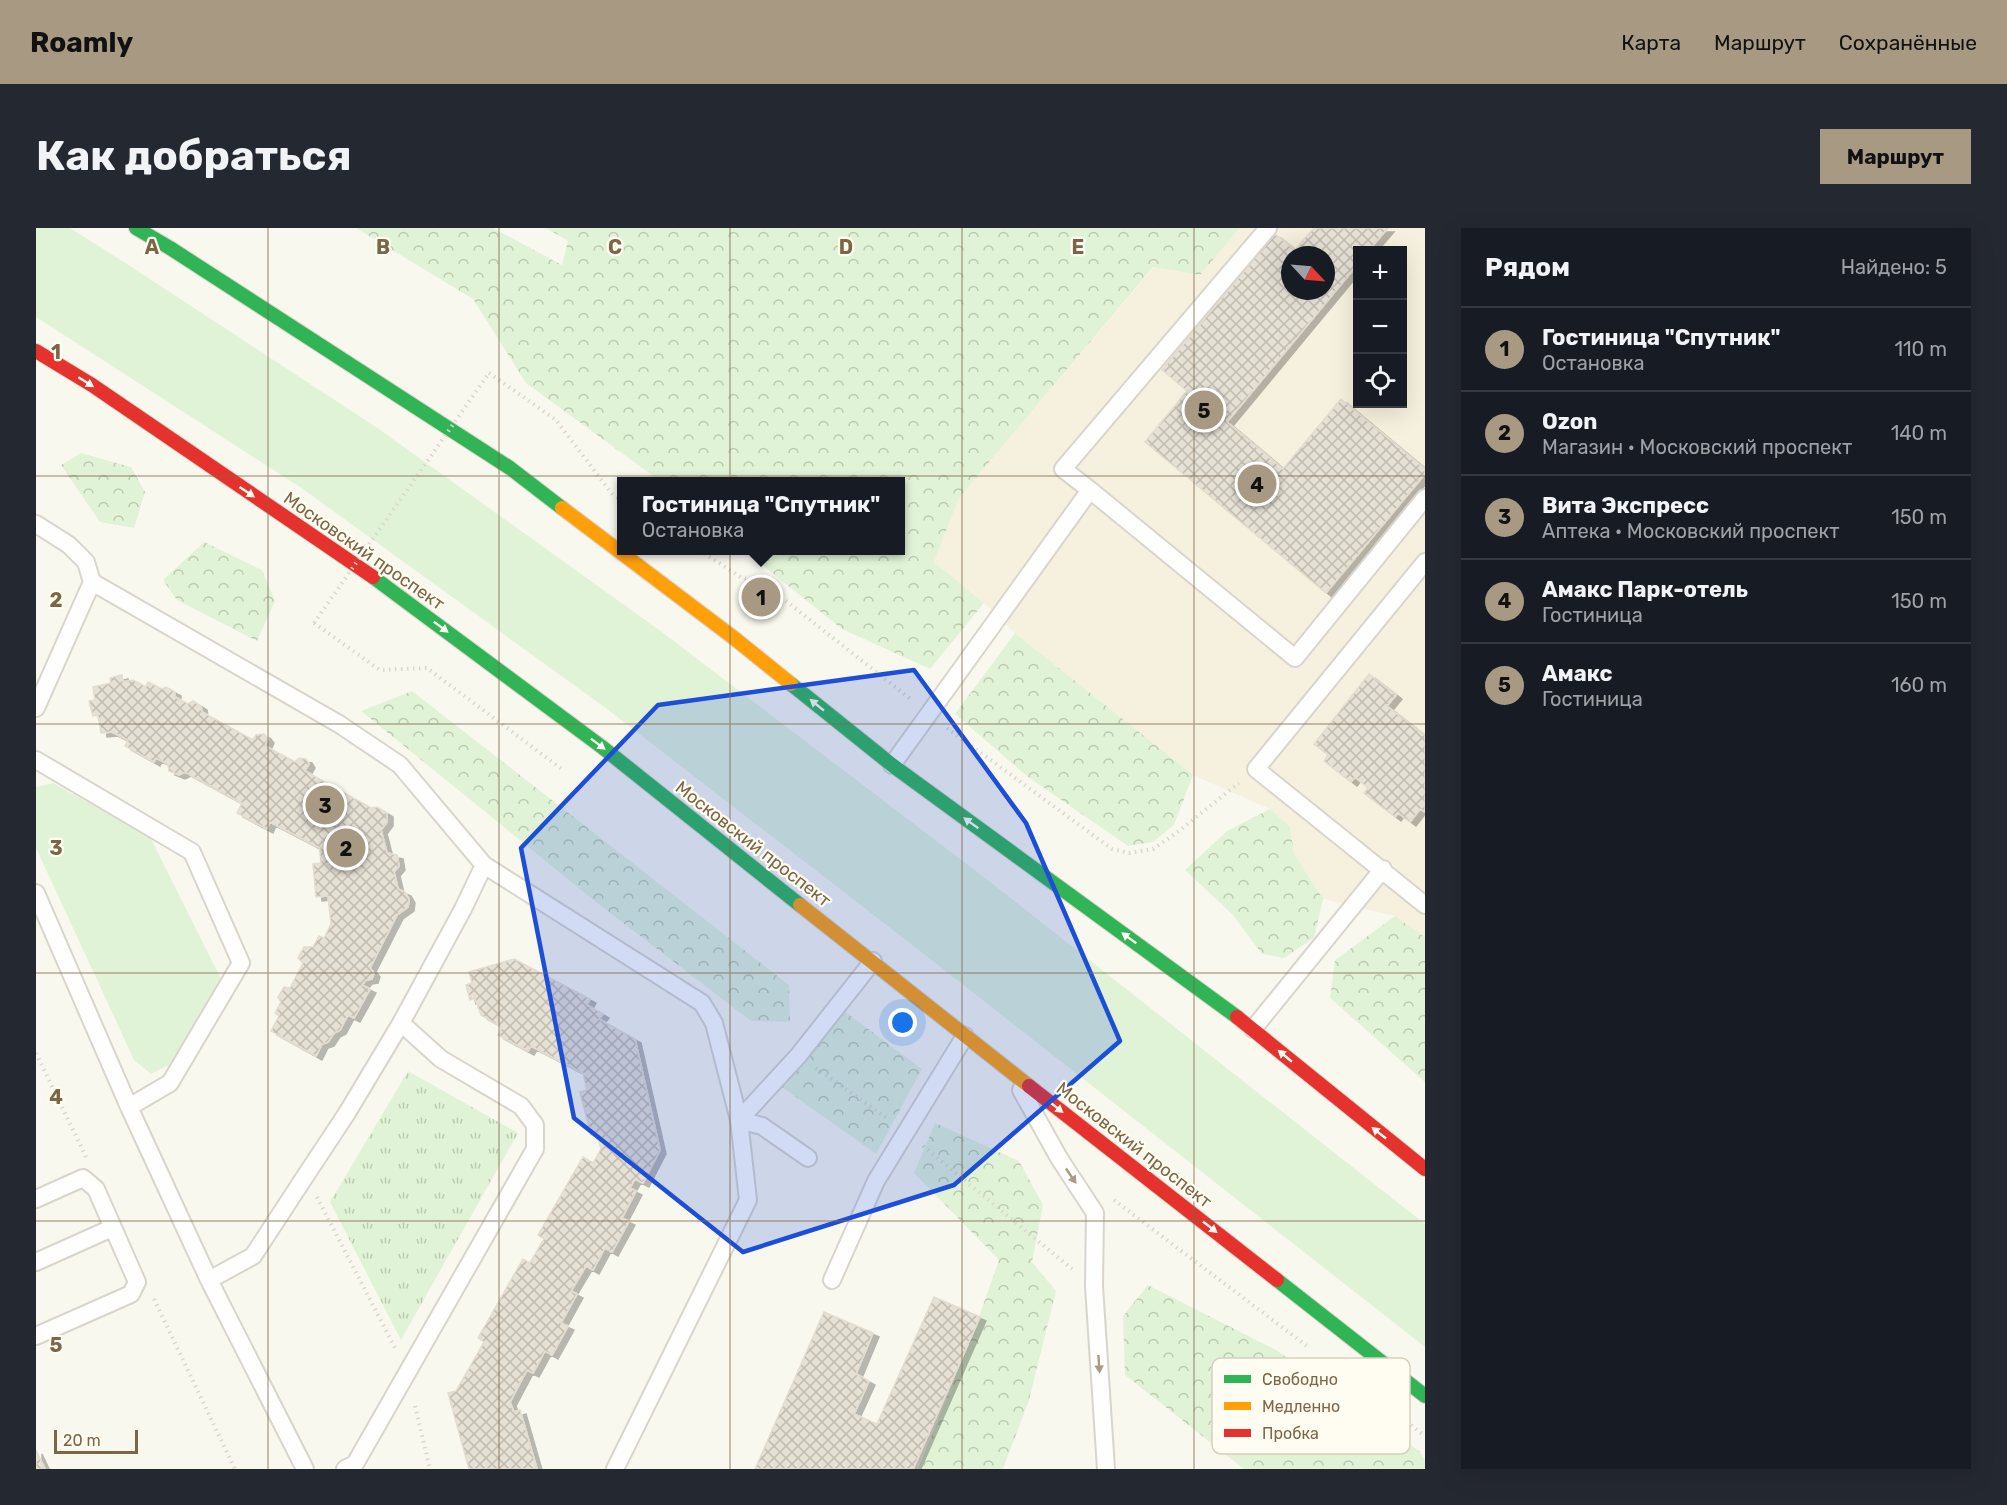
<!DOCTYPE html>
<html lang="ru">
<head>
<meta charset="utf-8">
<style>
	body { margin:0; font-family:Rubik,sans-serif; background:#242831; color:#f1f3f6 }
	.controls { position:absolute; right:18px; top:18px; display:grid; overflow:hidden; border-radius:0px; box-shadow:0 6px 24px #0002 }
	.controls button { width:54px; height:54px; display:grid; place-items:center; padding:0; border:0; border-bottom:2px solid #363941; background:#171b24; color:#f1f3f6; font:30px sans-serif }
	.compass { position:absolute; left:1245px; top:18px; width:54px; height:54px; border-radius:50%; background:#171b24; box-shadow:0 6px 24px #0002; rotate:116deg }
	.scale { position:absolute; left:18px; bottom:15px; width:84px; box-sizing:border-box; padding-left:6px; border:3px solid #7d6648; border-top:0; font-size:16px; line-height:21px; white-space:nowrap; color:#7d6648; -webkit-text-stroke:4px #fffdf1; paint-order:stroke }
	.you { position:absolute; left:867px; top:795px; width:21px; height:21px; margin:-15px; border:4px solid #fff; border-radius:50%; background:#1a73e8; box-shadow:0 0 0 9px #1a73e833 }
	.badge { display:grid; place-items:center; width:39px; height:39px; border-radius:50%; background:#a89982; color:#111; font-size:20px; font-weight:700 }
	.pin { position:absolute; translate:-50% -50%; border:3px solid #fff; box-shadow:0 2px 6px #0006 }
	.popup { position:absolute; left:581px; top:249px; width:288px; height:78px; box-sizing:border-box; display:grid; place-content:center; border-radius:0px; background:#171b24; filter:drop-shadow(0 2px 4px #0005); font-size:20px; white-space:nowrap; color:#9ea1a6 }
	.popup b { font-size:22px; color:#f1f3f6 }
	.popup::after { content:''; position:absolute; left:50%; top:100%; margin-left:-12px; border:12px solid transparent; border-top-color:#171b24 }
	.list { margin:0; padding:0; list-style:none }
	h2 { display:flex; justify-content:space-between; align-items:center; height:78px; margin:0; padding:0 24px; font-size:26px }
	h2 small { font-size:20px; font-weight:400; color:#9ea1a6 }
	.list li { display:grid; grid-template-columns:39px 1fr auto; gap:18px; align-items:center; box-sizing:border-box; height:84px; padding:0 24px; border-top:2px solid #363941 }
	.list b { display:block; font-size:22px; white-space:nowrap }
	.list p { margin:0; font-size:20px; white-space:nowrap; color:#9ea1a6 }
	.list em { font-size:20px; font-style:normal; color:#9ea1a6 }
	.icon { flex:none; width:33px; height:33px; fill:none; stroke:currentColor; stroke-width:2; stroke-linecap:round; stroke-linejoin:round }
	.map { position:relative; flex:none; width:1389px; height:1241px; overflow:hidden; border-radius:0px }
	header { display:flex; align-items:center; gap:36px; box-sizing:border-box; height:84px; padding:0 30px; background:#a89982; color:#111 }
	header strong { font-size:28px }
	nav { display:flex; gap:33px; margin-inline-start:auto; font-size:21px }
	.intro { display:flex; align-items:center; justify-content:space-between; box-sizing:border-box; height:144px; padding:0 36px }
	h1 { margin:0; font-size:42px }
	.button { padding:15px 27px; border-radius:0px; background:#a89982; color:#111; font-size:21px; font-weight:700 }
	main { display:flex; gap:36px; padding:0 36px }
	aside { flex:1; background:#171b24; border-radius:0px; box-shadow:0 6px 24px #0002 }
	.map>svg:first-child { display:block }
</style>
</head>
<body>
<header>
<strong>Roamly</strong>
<nav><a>Карта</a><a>Маршрут</a><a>Сохранённые</a></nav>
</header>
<div class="intro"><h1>Как добраться</h1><a class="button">Маршрут</a></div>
<main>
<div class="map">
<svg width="1389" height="1241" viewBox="0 0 1389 1241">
	<defs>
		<pattern id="forest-crowns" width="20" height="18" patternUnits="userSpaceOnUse" patternTransform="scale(1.5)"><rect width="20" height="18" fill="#e1f3d7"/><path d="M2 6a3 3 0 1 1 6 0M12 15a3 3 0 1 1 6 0" fill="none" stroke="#bcc9b0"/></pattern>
		<pattern id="park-tufts" width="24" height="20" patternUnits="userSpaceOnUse" patternTransform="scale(1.5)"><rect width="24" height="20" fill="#e1f3d7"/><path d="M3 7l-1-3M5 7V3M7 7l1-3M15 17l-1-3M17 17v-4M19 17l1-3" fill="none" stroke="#bcc9b0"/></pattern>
		<pattern id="building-cross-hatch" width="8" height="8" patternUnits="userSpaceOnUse" patternTransform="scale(1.5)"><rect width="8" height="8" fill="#e6e1d5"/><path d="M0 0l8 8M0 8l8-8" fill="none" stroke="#c0baaf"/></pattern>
		<filter id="shadow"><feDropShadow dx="6" dy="4" stdDeviation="0" flood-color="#0004"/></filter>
	</defs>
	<rect width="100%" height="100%" fill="#f9f8ee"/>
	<path fill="#f6f0de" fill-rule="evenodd" d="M1204,0h185v709l-30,-21 -72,-17 -29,-45 -4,-27 -20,-18 -77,-34 -178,-142 -31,-30 -50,-41 25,-64 195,-231 46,8zM1322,22h44v154h-44zM1254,27h36v36h-36z"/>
	<path fill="#e1f3d7" d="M0,0h34l57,36 249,163 286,205 327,249 436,343v123l-505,-396 -313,-242 -307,-222 -264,-170z
		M17,555l97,54 71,142 -52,86 -18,9 -17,-14 -98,-212v-61z"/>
	<path fill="url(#forest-crowns)" d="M320,0h137l69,37 6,-24 -22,-13h694l-40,47 -47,-8 -194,231 -25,64 50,41 -54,66 -88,-40 -97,-78 155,-1v-68l-240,-1 -134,-98 -53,-84z
		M45,225l50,14 14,25 -11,36 -34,-6 -39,-57z
		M168,314l58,28 13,31 -18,40 -80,-41 -14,-20z
		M979,405l178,142 -19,50 -21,17 -25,4 -100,-69 -73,-63z
		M376,463l377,294 1,37 -39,-1 -155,-119 -235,-191z
		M1234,581l20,18 4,27 29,45 -9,39 -30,20 -22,-4 -29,-39 -48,-45 42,-39z
		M1359,688l30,21v145l-95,-84 5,-38z
		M804,780l82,61 -46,85 -97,-69z
		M899,895l84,38 24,44 -11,57 24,29 -27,109 -26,69h-85l56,-138 25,-71 -85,-87z
		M1112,1057l128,65 143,101 6,9v9h-181l-119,-94 -2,-59z"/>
	<path fill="url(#park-tufts)" d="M372,843l110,62 -117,207 -71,-138z"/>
	<path fill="url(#building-cross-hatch)" stroke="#e4dccf" stroke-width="1.5" fill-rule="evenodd" filter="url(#shadow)" d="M1278,0h74l-19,22h-11v14l-131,158 56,47 58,-70 84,70v5l-99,119 -181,-151 42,-51 -25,-21 113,-136 20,16zM1254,27h36v36h-36z
		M1333,446l27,21 -9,11 38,30v76l-5,-3 -10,13 -12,-9 -3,4 -31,-24 4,-5 -13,-11 -4,5 -27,-21 4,-6 -14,-11z
		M86,447l1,7 10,-2 13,7 2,-5 14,7 4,-2 9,5v5l13,7 5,-3 8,5 1,6 51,28 3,-5 8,-1 4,5 -3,7 30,16 4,-4 7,1 3,5 -4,7 66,37 6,-1 10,6v9l-6,8 6,23 10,2 2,11 -5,6 4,17 7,3 4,7 -1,8 -11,8 -27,53 4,5 -2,6 -6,1 -4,5 8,4 -16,29 -6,-3 -8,15 -6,3 -6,9 -6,2 -6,12 -45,-25 8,-15 -4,-3 6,-11 -3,-5 6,-10 6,1 13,-25 -5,-5 6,-11h9l6,-11 5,2 7,-14 -3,-28 -12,1 -3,-33 8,-1 -1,-15 -50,-26 -3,7 -30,-16 5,-10 -57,-31 -6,3 -10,-4 -1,-7 -12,-6 -2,4 -29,-16 3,-6 -16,-8 -11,1 -3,-18 -5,1 -4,-15 6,-1 -2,-13 18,-4 -1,-5z
		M478,731l76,40 -3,6 16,9 -4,5 36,20 25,111 -17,33 -8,-4 -5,9 6,3 -14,27 7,3 -17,31 -7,-4 -12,22 -7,-4 -15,25 6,3 -16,29 7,3 -16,29 -7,-4 -12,22 -6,-3 -17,32 4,10 6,-2 17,59h-68l-21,-76 8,-2 28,-49 -6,-4 45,-79 7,4 14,-24 -6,-4 45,-78 10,6 8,-14 -4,-15 -6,1 -11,-43 7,-2 -4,-17 -52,-27 -3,5 -30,-16 4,-8 -21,-12 -6,-17 -5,2 -4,-15 6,-2 -3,-11z
		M898,1069l46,20 -67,152h-158l69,-157 49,21 -17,41 13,7 -15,33 23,10z
		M0,1222l9,19h-9z"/>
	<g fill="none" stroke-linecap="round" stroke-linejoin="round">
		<g stroke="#d9d5cc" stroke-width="20">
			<path id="lane" d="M1054,262l-27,-21 205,-241
				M0,296l33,21 17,17 6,20 -56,126
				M1389,334l-169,207 169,136
				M56,354l247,142 61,41 84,100 218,138 12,20 25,97 9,80 -133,269
				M0,532l156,92 49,111 -71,120 -41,24
				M856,537l198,-275 205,168 130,-160
				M0,665l93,214 80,173 96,189
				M1217,801l130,-160
				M985,862l38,68 36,55 -1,73 12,183
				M772,930l-46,-32 -23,-6 59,-64 75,-95
				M0,971l47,-21 13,11 41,93 -6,12 -95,42
				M0,1034l76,-34
				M173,1052l44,-24 53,-81 41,-62 54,-90 62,-114 21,-44
				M796,1052l44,-99 89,-145
				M309,1241l10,-5 180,-315v-24l-14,-19 -80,-47 -40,-36"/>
		</g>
		<g stroke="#dbd5ca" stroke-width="16">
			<path id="fast" d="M100,0l34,20 340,220 52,40
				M337,349l229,170 198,158
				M755,456l101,81 345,252
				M1241,1052l148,116"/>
		</g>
		<g stroke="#dbd5ca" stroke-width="16">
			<path id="slow" d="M526,280l172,130 57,46
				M764,677l229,181"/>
		</g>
		<g stroke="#dbd5ca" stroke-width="16">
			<path id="jam" d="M0,123l56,34 281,192
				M1201,789l188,152
				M993,858l248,194"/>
		</g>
		<path stroke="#dcd7ce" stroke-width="4" stroke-dasharray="1.5 4.5" stroke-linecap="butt" d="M453,145l67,47 57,75 9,5
			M663,322l43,28 20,4 151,119
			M278,395l66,47 47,-2 136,102
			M911,500l165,121 17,4 24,-4 26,-18 60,-48
			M0,825l50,104
			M780,840l72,51
			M887,918l149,123
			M281,969l78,151
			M1078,972l193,146
			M118,1071l81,170
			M379,1178l15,63
			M1375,1197l14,11"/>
		<use href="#lane" stroke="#fefefc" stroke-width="16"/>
		<use href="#fast" stroke="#30b455" stroke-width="14"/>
		<use href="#slow" stroke="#ff9f0a" stroke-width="14"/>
		<use href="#jam" stroke="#e5322d" stroke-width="14"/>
		<path stroke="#dcd7ce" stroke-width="4" stroke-dasharray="1.5 4.5" stroke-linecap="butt" d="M278,395l175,-250"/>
	</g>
	<defs><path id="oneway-solid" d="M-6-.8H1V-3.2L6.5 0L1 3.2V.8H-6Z" transform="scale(1.5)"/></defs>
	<g fill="#fffdf1">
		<use href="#oneway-solid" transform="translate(50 154) rotate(32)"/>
		<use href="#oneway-solid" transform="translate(211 264) rotate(34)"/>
		<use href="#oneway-solid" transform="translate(405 399) rotate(37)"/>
		<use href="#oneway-solid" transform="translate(781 477) rotate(-141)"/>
		<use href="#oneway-solid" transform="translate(562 516) rotate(37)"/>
		<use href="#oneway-solid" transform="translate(935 595) rotate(-144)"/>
		<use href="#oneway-solid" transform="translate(1093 710) rotate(-144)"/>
		<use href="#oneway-solid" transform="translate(1249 828) rotate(-140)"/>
		<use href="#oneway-solid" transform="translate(1020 879) rotate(38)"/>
		<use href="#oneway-solid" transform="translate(1343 905) rotate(-142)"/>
		<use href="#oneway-solid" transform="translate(1174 999) rotate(38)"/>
	</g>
	<g fill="#aa9b87">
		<use href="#oneway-solid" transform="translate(1035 948) rotate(56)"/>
		<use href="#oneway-solid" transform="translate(1063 1136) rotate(86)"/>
	</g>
	<path fill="#1d4ed8" fill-opacity="0.2" stroke="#1d4ed8" stroke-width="4.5" stroke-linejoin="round" d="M878,442l112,153 94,218 -166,144 -211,67 -169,-134 -53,-270 137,-143z"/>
	<path fill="none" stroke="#7d6648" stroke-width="1.5" stroke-opacity="0.55" d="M232,0v1241M463,0v1241M694,0v1241M926,0v1241M1158,0v1241M0,248h1389M0,496h1389M0,745h1389M0,993h1389"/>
	<g text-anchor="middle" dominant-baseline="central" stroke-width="4.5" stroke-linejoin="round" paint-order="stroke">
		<g font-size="18" fill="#7d6648" stroke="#fffdf1">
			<text transform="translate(328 323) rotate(35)">Московский проспект</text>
			<text transform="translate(717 616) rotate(38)">Московский проспект</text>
			<text transform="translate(1098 917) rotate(38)">Московский проспект</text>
		</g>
	</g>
	<rect x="1176" y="1130" width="198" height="96" rx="9" fill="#fffdf1" stroke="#d8d0be" stroke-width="1.5"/>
	<rect x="1188" y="1147" width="27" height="8" fill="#30b455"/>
	<rect x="1188" y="1174" width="27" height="8" fill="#ff9f0a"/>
	<rect x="1188" y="1201" width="27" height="8" fill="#e5322d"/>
	<g font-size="16" fill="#7d6648">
		<text x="1226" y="1157">Свободно</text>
		<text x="1226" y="1184">Медленно</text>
		<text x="1226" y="1211">Пробка</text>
	</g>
	<g font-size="20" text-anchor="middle" font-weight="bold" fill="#7d6648" stroke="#fffdf1" stroke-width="4.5" stroke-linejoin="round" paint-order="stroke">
		<text x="116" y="26">A</text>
		<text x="347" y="26">B</text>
		<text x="579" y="26">C</text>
		<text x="810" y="26">D</text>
		<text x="1042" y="26">E</text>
		<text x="20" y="131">1</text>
		<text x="20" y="379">2</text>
		<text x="20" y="627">3</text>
		<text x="20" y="876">4</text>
		<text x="20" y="1124">5</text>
	</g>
</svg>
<div class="controls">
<button>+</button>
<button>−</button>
<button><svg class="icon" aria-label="locate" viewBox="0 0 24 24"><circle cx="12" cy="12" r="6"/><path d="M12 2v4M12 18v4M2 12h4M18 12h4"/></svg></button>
</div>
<svg class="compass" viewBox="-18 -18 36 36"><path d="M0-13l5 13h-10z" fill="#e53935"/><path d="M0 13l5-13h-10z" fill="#9ea1a6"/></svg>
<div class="scale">20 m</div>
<div class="you"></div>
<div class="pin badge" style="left:725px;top:369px">1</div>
<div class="popup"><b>Гостиница &quot;Спутник&quot;</b>Остановка</div>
<div class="pin badge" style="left:310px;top:620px">2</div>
<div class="pin badge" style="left:289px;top:577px">3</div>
<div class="pin badge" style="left:1221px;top:256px">4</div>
<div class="pin badge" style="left:1168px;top:182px">5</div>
</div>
<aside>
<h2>Рядом<small>Найдено: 5</small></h2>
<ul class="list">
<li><span class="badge">1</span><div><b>Гостиница &quot;Спутник&quot;</b><p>Остановка</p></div><em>110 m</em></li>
<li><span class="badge">2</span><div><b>Ozon</b><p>Магазин · Московский проспект</p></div><em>140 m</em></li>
<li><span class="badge">3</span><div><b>Вита Экспресс</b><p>Аптека · Московский проспект</p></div><em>150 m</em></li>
<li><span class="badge">4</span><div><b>Амакс Парк-отель</b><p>Гостиница</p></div><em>150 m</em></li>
<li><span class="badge">5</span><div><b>Амакс</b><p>Гостиница</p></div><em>160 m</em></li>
</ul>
</aside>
</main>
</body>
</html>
